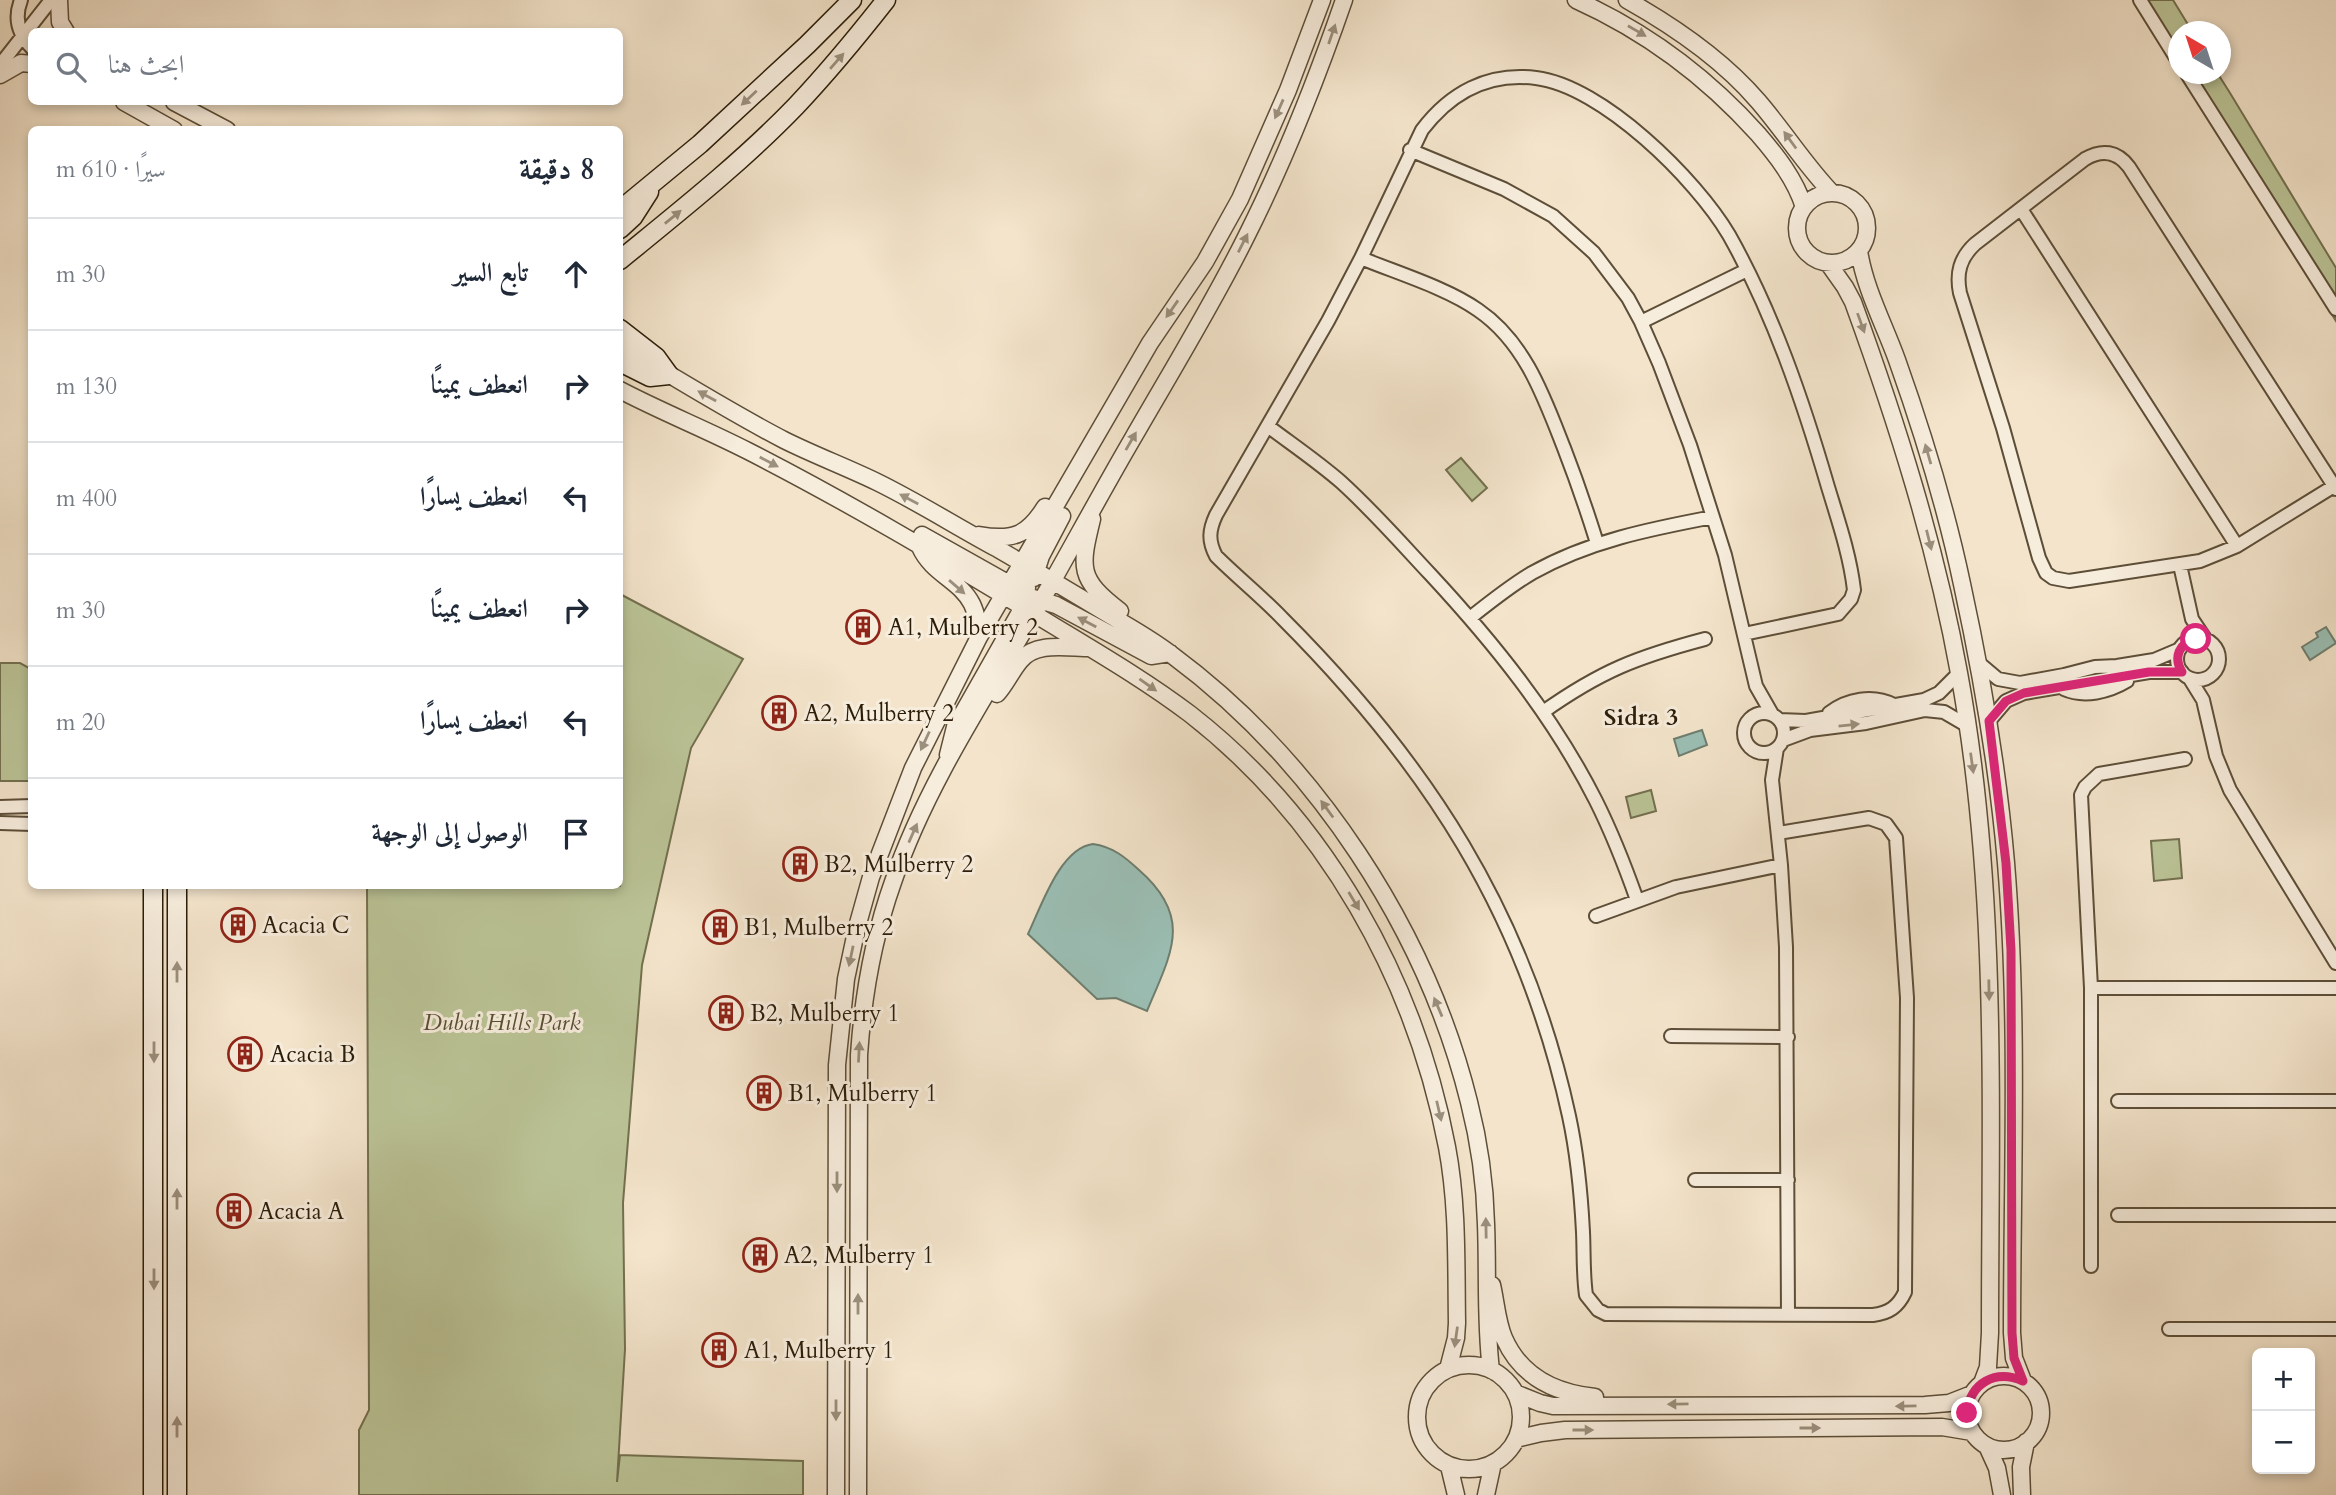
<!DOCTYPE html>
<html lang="ar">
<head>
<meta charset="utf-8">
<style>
	body { margin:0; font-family:Cardo,Amiri,serif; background:#f2f2f3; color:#1f2937; direction:rtl }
	.controls { position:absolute; right:21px; bottom:21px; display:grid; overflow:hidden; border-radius:10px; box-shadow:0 4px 10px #0003 }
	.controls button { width:63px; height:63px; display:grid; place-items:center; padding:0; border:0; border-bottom:2px solid #e0e1e3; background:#fff; color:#1f2937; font:35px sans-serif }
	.compass { position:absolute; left:2168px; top:21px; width:63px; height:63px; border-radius:50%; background:#fff; box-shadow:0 4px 10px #0003; rotate:321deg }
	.stop { position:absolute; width:21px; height:21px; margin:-16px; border:5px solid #db2777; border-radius:50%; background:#fff }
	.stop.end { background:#db2777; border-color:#fff; box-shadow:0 2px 7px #0008 }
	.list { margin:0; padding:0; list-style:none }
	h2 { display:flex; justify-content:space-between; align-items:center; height:91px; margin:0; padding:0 28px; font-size:30px }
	h2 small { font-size:23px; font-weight:400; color:#747a83 }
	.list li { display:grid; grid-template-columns:46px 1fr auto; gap:21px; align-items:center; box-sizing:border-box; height:112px; padding:0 28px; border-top:2px solid #e0e1e3 }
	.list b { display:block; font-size:26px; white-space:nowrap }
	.list em { font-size:23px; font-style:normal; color:#747a83 }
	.icon { flex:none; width:38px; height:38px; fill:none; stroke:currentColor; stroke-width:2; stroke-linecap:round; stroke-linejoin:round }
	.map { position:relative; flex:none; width:2336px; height:1495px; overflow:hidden; direction:ltr }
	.search { position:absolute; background:#fff; box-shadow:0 4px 10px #0003; left:28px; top:28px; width:595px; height:77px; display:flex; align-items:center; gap:18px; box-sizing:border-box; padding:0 24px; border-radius:10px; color:#747a83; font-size:26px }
	.panel { position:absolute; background:#fff; box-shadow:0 4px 10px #0003; left:28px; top:126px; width:595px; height:763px; border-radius:10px; direction:rtl }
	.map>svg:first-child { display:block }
</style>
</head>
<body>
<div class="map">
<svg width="2336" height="1495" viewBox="0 0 2336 1495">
	<rect width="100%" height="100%" fill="#f3e4cb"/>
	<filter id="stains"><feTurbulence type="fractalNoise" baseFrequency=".00286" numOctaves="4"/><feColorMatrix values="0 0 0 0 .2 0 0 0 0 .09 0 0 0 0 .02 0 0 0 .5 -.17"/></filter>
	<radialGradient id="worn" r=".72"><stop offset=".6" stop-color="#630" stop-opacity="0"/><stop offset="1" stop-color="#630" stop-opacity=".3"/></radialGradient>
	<path fill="#bbc497" stroke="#73704f" stroke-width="2" d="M2142,0h31l19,31 -14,1v29z
		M2186,74h32l12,19 106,175v53z
		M1461,458l26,30 -15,13 -26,-31z
		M620,594l123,65 -52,89 -49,217 -19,238 2,146 -8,133 3,-27 183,6v34h-444v-65l10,-20 -2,-524h253z
		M0,663h20l11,6v112h-31z
		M1651,790l5,21 -25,7 -5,-21z
		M2179,839l3,39 -28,3 -3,-40z"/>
	<path fill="#9bbfb5" stroke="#6e7e6f" stroke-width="2" d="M2326,627l10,16 -26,17 -8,-13 16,-10 -2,-4z
		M1702,730l5,15 -28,11 -5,-17z
		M1093,844c20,3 32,13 46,26 55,48 32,83 8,141l-31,-13 -19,1 -69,-65c13,-27 32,-86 65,-90z"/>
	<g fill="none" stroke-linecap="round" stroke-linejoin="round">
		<g stroke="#5d4e38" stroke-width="16">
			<path id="minor" d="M21,0c-7,18 -3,34 11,48
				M2140,0l38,61
				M0,65l51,-65
				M2187,74l149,235
				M1410,150l94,39 49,27 41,37 34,45 13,24 18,41 31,82 35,110 31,131 16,28
				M2021,209l216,337
				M1361,258c36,15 86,30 117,52 47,32 66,87 86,138 12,31 23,63 33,95
				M1641,322l106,-52
				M1269,427c24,18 49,35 72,55 32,29 60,61 89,92 64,69 123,142 166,227 16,32 29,65 41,99
				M2334,486l-97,60 -37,15 -131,20 -16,-3 -7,-5 -7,-15 -36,-130 -43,-135c-4,-20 0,-35 15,-49l110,-85c17,-10 32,-8 44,8l205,319 2,3
				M2180,565l12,54 14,21
				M1470,618c20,-16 40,-32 62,-45 57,-32 118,-44 181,-56
				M1744,634l94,-20 13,-15 3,-9c-4,-35 -16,-70 -26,-103 -25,-86 -55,-174 -99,-252 -33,-56 -127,-149 -193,-157 -48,-6 -86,15 -114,52l-61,128 -33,63 -112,194c-7,15 -8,26 0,41 21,21 45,40 66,62 145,145 243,295 287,498 8,37 12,77 14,116 1,21 0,42 3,63l12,15 8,4 267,1c16,-2 25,-8 32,-23l2,-294 -11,-160 -10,-14 -17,-6 -91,15
				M2177 659a21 21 0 1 1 42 0a21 21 0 1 1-42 0Z
				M1979,663l19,16 22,4 44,-8 31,-8 22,-1 37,-6 26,-11
				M2190,679l13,21 13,56 14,34 106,173
				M2064,689c20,9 45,3 63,-8
				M1543,712c58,-41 94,-55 162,-73
				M1829,713c18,-14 44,-19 65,-8
				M1744 733a20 20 0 1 1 40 0a20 20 0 1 1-40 0Z
				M1779,720l27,1 118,-21 15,-7 20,-20
				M1989,721l17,-20 18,-8 125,-21h33
				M1783,740l27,-10 56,-7 59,-13 19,2 24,14
				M1777,748l-5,32 9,85 5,82 2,368
				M0,807l32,-1
				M0,823l32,1
				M1596,916l80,-29 105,-22
				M2091,988h245
				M1671,1036l117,1
				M2118,1101h218
				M1695,1180h93
				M2118,1215h218
				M2091,1266v-278l-10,-193 4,-8 14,-13 86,-15
				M2169,1329h167"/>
		</g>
		<g stroke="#5d4e38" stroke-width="19">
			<path id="tertiary" d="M59,0l1,22 6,10
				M1576,0c71,32 130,76 182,134 19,22 37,45 46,73
				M1627,0c48,27 95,59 131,101 26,30 47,64 74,92
				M0,75l21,-12 11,1
				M124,102l50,28
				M174,102l53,28
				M1797 228a35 35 0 1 1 70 0a35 35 0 1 1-70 0Z
				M1859,251c6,38 25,73 38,109 26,73 49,148 65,224 20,92 36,185 44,279 13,156 6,314 6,470l2,25 9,23
				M1828,263l17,24 8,15c44,121 83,244 106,371 40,217 31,440 31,660l-2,34 -6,16
				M620,345c54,32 108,66 164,95 30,15 62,27 93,42 41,20 80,45 121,67 38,22 75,44 113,67 20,12 42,24 61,39 143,106 254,274 297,447 10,39 16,81 17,122 2,49 -1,97 5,146
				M620,390c42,22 85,39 128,61 98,50 194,107 288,164 52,32 105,62 154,99 136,106 225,265 257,433 11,58 9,117 10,176l-1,15 -8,31
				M1092,519c-12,49 -14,60 28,92
				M922,535l89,50 8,2
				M979,535c33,6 48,1 66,-28
				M920,547c12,27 40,33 52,57 5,10 6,22 7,33
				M1034,578l7,-22 21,-40
				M1033,598l23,7 95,51 19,-3
				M997,694c9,-10 14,-22 23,-33 15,-20 47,-13 70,-13
				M948,755l7,-28 68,-120 4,-19 -4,-24
				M1492,1285c4,17 5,37 12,53 17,39 51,55 91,59
				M1417 1417a52 52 0 1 1 104 0a52 52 0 1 1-104 0Z
				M1967 1413a37 37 0 1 1 74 0a37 37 0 1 1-74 0Z
				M1515,1393l25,10 13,3 372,-1 24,-2 23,-9
				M1516,1439l25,-6 24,-3 377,-3 30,5
				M1987,1446l10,22 5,27
				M1449,1466l7,29
				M836,1495l1,-430 9,-86 11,-52 14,-50 42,-109 66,-131 171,-294 55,-81 35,-63 48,-109 34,-90
				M858,1495l1,-440c4,-59 14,-117 34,-173 35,-104 105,-204 159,-300 27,-48 53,-96 81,-144 38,-66 78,-131 112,-199 39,-77 71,-158 99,-239
				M1486,1495l7,-32
				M2022,1495l-1,-28 5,-25"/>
		</g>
		<g stroke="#2b1c07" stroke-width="21">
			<path id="secondary" d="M620,210l80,-66 107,-99 45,-45
				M620,229l13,-12 16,-25
				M620,260c60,-49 122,-98 176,-154 32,-34 61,-69 90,-106
				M620,329l36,28 13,18 -19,2 -30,-15
				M153,1495v-609
				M177,1495v-609"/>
		</g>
		<use href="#minor" stroke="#f7eddd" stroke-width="12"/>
		<use href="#tertiary" stroke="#f7eddd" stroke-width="16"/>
		<use href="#secondary" stroke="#f7eddd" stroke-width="18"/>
	</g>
	<defs><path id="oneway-solid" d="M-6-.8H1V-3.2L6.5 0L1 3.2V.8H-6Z" transform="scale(1.75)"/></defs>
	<g fill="#9b8f7d">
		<use href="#oneway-solid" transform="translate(1637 31) rotate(30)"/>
		<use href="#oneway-solid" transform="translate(1332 34) rotate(-71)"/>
		<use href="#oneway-solid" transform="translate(837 61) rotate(-49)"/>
		<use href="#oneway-solid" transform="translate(749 98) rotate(137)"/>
		<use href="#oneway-solid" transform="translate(1279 109) rotate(114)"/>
		<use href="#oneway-solid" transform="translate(1790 140) rotate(-126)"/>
		<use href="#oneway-solid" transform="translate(673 217) rotate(-39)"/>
		<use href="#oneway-solid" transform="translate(1243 243) rotate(-63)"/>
		<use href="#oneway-solid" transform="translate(1172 309) rotate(125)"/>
		<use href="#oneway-solid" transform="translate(1861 323) rotate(70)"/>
		<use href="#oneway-solid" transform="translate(707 396) rotate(-151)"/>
		<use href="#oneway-solid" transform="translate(1131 441) rotate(-60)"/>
		<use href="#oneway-solid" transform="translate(1928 454) rotate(-106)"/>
		<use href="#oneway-solid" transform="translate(769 462) rotate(28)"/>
		<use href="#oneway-solid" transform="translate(909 499) rotate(-152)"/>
		<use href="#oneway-solid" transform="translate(1929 540) rotate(76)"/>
		<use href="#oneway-solid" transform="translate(957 587) rotate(41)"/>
		<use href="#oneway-solid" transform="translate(1087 622) rotate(-152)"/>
		<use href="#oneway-solid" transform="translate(1148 685) rotate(35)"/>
		<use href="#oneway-solid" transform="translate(1849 725) rotate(-6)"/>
		<use href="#oneway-solid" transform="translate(925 741) rotate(115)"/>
		<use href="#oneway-solid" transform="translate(1972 763) rotate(82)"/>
		<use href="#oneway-solid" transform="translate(1327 809) rotate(-126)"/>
		<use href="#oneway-solid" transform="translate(913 833) rotate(-66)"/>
		<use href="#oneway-solid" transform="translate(1354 901) rotate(59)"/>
		<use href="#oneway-solid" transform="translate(851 956) rotate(102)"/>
		<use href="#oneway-solid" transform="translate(177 972) rotate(-90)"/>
		<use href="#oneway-solid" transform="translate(1989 990) rotate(89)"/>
		<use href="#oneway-solid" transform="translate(1438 1007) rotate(-113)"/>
		<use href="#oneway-solid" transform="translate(154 1052) rotate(90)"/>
		<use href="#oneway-solid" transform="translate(859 1052) rotate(-87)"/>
		<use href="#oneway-solid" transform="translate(1439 1111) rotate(77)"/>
		<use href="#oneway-solid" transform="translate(837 1182) rotate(90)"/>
		<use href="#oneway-solid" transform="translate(177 1199) rotate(-90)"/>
		<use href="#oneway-solid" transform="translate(1486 1228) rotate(-91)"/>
		<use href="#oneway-solid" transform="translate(154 1279) rotate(90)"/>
		<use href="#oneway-solid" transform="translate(858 1304) rotate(-90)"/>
		<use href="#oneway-solid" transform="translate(1456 1337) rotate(98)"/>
		<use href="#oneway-solid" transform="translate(1678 1404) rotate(179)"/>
		<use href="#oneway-solid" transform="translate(1906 1406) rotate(179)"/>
		<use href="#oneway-solid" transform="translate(836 1410) rotate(90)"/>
		<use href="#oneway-solid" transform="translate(177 1427) rotate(-90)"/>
		<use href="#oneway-solid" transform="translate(1810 1428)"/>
		<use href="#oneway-solid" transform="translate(1583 1430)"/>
	</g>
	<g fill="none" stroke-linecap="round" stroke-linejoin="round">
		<path stroke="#db2777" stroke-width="9" d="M1967,1413c3,-30 28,-44 56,-32l-9,-23 -2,-25 -1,-383 -5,-87 -17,-142 17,-20 18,-8 125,-21h33c-9,-15 -3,-29 14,-33"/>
	</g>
	<defs>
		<g id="building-ring" transform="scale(1.75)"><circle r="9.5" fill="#f7eddd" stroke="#8f2418" stroke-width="1.5"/><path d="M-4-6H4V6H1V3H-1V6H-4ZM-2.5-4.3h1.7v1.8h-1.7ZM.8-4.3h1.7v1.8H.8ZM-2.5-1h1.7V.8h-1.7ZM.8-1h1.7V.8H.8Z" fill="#8f2418"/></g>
	</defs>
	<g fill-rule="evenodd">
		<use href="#building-ring" x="863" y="627"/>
		<use href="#building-ring" x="779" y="713"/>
		<use href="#building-ring" x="800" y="864"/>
		<use href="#building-ring" x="238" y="925"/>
		<use href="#building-ring" x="720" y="927"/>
		<use href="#building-ring" x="726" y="1013"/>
		<use href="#building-ring" x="245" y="1054"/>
		<use href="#building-ring" x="764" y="1093"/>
		<use href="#building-ring" x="234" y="1211"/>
		<use href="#building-ring" x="760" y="1255"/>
		<use href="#building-ring" x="719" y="1350"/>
	</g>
	<g text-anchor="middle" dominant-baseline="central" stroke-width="6" stroke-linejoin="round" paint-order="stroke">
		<g font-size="23" fill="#2b1c07" stroke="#f7eddd" text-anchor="start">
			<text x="888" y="627">A1, Mulberry 2</text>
			<text x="804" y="713">A2, Mulberry 2</text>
			<text x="824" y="864">B2, Mulberry 2</text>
			<text x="262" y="925">Acacia C</text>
			<text x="744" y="927">B1, Mulberry 2</text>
			<text x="750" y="1013">B2, Mulberry 1</text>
			<text x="270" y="1054">Acacia B</text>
			<text x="788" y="1093">B1, Mulberry 1</text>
			<text x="258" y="1211">Acacia A</text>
			<text x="784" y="1255">A2, Mulberry 1</text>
			<text x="744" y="1350">A1, Mulberry 1</text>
		</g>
		<g font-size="23" font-style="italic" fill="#564e32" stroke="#f7eddd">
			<text x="502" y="1022">Dubai Hills Park</text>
		</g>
		<g font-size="24" font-weight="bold" fill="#2b1c07" stroke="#f7eddd">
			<text x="1641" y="717">Sidra 3</text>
		</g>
	</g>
	<rect width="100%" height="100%" filter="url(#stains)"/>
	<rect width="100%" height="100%" fill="url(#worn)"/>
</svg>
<div class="controls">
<button>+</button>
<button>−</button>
</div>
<svg class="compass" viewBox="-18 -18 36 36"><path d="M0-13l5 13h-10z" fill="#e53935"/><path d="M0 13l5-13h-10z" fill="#747a83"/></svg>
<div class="stop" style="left:2196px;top:639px"></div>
<div class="stop end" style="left:1967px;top:1413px"></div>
<div class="search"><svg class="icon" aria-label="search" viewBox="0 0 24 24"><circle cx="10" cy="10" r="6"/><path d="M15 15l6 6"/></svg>ابحث هنا</div>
<section class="panel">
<h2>8 دقيقة<small>سيرًا · 610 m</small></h2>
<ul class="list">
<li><svg class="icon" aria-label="ahead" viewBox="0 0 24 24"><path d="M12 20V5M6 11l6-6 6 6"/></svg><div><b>تابع السير</b></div><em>30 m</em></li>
<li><svg class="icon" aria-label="right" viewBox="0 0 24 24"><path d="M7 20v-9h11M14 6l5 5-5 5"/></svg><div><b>انعطف يمينًا</b></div><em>130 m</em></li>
<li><svg class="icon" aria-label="left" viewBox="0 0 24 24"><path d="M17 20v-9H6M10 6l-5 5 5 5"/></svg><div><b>انعطف يسارًا</b></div><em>400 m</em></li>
<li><svg class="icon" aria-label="right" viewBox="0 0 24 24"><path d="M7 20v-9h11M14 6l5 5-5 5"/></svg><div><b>انعطف يمينًا</b></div><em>30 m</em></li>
<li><svg class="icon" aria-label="left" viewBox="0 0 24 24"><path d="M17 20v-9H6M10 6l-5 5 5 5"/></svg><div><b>انعطف يسارًا</b></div><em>20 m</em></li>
<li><svg class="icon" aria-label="arrive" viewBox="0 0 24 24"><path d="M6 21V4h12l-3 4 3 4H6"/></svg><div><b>الوصول إلى الوجهة</b></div></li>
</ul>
</section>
</div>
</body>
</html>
